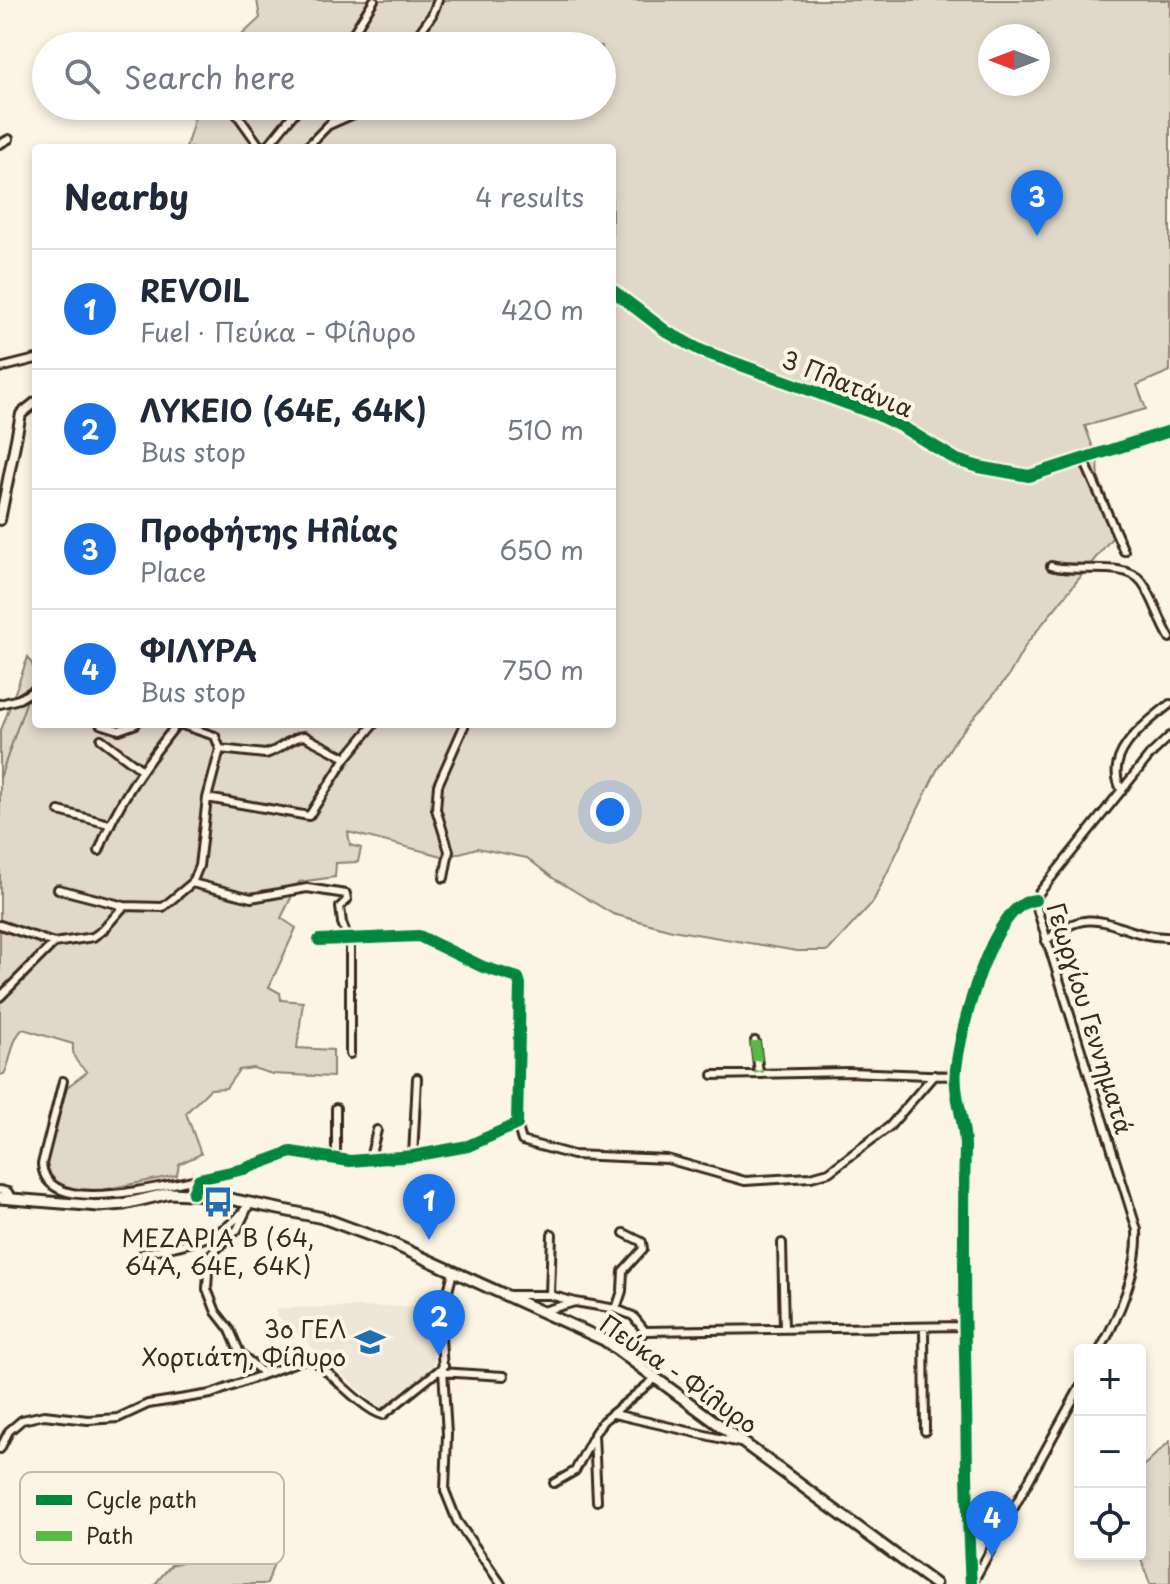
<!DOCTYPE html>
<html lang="en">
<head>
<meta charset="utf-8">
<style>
	body { margin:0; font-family:"Playpen Sans",sans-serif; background:#f6f6f7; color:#1f2937 }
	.controls { position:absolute; right:24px; bottom:24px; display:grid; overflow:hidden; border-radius:8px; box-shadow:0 4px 12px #0003 }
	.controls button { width:72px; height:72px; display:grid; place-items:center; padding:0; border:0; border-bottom:2px solid #e0e1e3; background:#fff; color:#1f2937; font:40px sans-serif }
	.compass { position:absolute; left:978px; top:24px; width:72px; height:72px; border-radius:50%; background:#fff; box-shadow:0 4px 12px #0003; rotate:270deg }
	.you { position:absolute; left:610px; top:812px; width:28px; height:28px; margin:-20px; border:6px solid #fff; border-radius:50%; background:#1a73e8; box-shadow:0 0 0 12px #1a73e833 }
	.badge { display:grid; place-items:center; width:52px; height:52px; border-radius:50%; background:#1a73e8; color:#fff; font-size:26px; font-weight:700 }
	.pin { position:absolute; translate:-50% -66px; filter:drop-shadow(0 2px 4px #0008) }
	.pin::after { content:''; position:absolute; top:42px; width:28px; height:24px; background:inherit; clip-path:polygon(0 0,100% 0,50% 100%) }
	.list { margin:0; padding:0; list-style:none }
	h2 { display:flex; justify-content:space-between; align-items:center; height:104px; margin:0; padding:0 32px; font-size:34px }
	h2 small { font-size:26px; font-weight:400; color:#747a83 }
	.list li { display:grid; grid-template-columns:52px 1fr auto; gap:24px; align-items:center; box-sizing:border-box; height:120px; padding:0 32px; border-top:2px solid #e0e1e3 }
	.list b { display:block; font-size:30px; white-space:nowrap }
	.list p { margin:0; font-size:26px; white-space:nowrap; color:#747a83 }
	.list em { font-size:26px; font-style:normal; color:#747a83 }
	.icon { flex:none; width:44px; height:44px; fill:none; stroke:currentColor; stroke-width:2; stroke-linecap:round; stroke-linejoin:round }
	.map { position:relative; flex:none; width:1170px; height:1584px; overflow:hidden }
	.search { position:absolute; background:#fff; box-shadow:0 4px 12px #0003; left:32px; top:32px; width:584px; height:88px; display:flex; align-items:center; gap:20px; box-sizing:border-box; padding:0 28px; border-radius:44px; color:#747a83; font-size:30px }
	.panel { position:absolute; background:#fff; box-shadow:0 4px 12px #0003; left:32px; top:144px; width:584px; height:584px; border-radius:8px }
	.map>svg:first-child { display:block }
</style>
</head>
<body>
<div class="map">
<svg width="1170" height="1584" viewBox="0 0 1170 1584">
	<rect width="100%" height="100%" fill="#fcf5e5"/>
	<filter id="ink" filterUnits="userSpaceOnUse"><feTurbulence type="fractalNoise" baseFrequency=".0125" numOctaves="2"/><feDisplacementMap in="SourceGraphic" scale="16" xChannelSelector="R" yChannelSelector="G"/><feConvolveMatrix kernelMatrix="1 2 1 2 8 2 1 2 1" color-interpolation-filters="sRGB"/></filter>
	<g filter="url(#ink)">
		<path fill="#eee6d6" d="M434,1306v64l-50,42 -108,-97v-7z"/>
		<path fill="#e0d8c8" stroke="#8e8173" stroke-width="2" fill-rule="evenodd" d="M257,0h913v371l-33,14 9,24 -61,17 13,35 1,18 20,50 -92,114 -19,34 -53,63 -17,28 -65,134 -45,49h-31l-125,-21 -59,-16 -60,-36 -26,-20 -50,-10 -31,9 -98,-25 2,13 11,3 -3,14 -22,1 -1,14 -36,5 -18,36 15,10 -27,59 11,6 1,7 22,2 -6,46 36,2v27l-61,-3 -19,-6 -14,2 -13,18 -16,1 -24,24 15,41 -22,10 -2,11 -75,15 -36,-1 -13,-8 -7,-19 21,-75 20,-15c-10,-9 -15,-14 -14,-28l-50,-15c-12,10 -11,31 -19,45l-4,1v-342l28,-76 8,15v52h576v-576h-426l12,-42h404v-60h-372l30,-28zM990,36h48v48h-48z
			M1170,1441v143h-20l-11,-30 1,-85z
			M282,1539l-15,45h-112l16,-19 39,-11z"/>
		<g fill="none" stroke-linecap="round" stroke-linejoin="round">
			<path stroke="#85796b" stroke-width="2" d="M31,688l5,-14
				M0,778l29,-84"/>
			<g stroke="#3b2a1e" stroke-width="12">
				<path id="minor" d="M345,46l29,-46
					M410,46l22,-31 6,-15
					M231,106l30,42
					M329,125l43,-19
					M0,144l9,-5
					M266,148l34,-42
					M306,148l41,-42
					M0,368l36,-9
					M1084,460l40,91
					M1051,566c25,8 75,-6 91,16 12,16 17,38 28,56
					M0,704l19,-5 17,-10
					M100,724l19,6 17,-6
					M101,739l41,31
					M220,749l45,5c15,-3 25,-17 39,-18l42,22
					M1122,791c-21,-36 24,-68 48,-87
					M207,798l102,18 37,-58 28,-34
					M59,811l50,13
					M99,851c17,-47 47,-88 78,-127
					M444,878l5,-27 -13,-42 2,-24 27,-61
					M192,883l59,15 56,-10 39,6 1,6 -7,7 2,16 8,20v111
					M58,889l66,17
					M0,925l54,18
					M1046,941c52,-45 71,-2 124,-4
					M0,997l54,-54 39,-6 10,-7 21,-24 39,1 29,-24 7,-17 8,-68 13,-49 -5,-13 -36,-12
					M755,1041l4,32
					M713,1075l135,-3 107,4
					M63,1081l-21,83c4,56 122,20 157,15
					M517,1124l5,17 51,14 94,4 78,22 66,-4 18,-5 61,-46 44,-51
					M413,1156l4,-78
					M336,1160v-52
					M369,1162l8,-32
					M0,1190l8,2 3,6
					M193,1193l6,-14 45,-10 47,-17 59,9 63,-5 55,-10 49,-22 3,-140 -2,-6 -35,-11 -64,-31 -100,4
					M250,1203l-13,27 -28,26 -2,33 9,23 14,18 10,23 24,21
					M782,1243l2,86
					M143,1253c38,-8 78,-12 102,-44
					M453,1272l-13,50 7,112 -2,57 12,30 44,63
					M508,1295h42l25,7
					M550,1295l2,-61
					M616,1309l6,-18 1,-20 20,-22 -1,-7 -18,-9
					M543,1311l32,-9 41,7 17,7 12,15
					M924,1327l1,104
					M1100,1350c19,-34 39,-81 37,-120l-102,-328 4,-9 111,-138 20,-19
					M624,1354l21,-23 320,-5
					M440,1372l64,4
					M614,1414l126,29
					M0,1449l9,-18 13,-11 22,-5 44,5 30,-2 30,-14 63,-10 94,-35 11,3c16,13 49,49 67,53l61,-49
					M554,1483l21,-12 18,-34
					M597,1501l-3,-67 9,-13 53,-43
					M971,1584c-4,-61 -4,-121 -5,-182 -2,-85 -3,-170 -1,-255 0,-27 -12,-52 -9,-78 4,-37 35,-166 79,-169
					M972,1584l108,-197"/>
			</g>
			<g stroke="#3b2a1e" stroke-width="14">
				<path id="tertiary" d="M612,290l55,42 35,19 174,63 28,14 53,32 22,7 50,9 141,-45
					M0,520l21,-106 15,-12"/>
			</g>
			<g stroke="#3b2a1e" stroke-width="15">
				<path id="secondary" d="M0,1198l99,8 25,-2 46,-11 40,2 113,23 70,26 211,96 331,244"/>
			</g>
			<use href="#minor" stroke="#fcf5e5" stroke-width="6"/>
			<use href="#tertiary" stroke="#fcf5e5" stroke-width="8"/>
			<use href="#secondary" stroke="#fcf5e5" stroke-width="9"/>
			<path stroke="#58b947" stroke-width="10" stroke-dasharray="20 10" stroke-linecap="butt" d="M755,1041l4,32"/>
			<g stroke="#fcf5e5" stroke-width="17">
				<path id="cycleway" d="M612,290l55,42 35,19 174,63 28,14 53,32 22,7 50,9 141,-45
					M193,1193l6,-14 45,-10 47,-17 59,9 63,-5 55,-10 49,-22 3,-140 -2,-6 -35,-11 -64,-31 -100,4
					M971,1584c-4,-61 -4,-121 -5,-182 -2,-85 -3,-170 -1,-255 0,-27 -12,-52 -9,-78 4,-37 35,-166 79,-169"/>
			</g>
			<use href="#cycleway" stroke="#00873e" stroke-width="12"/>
		</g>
	</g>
	<defs>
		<g id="bus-bare" transform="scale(2.4)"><path d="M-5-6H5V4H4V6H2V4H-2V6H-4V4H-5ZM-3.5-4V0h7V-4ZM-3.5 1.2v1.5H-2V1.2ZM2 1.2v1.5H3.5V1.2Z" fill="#1f6fb2" stroke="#fcf5e5" stroke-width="2.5" paint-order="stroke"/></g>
		<g id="school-bare" transform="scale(2.4)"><path d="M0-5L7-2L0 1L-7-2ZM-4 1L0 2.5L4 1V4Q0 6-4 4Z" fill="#1f6fb2" stroke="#fcf5e5" stroke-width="2.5" paint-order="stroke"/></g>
	</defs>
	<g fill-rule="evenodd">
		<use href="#bus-bare" x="218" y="1202"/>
		<use href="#school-bare" x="370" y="1342"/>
	</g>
	<g text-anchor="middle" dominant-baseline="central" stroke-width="8" stroke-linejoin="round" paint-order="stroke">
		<g font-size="24" fill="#3b2a1e" stroke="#fcf5e5">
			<text transform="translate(848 383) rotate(22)">3 Πλατάνια</text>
			<text transform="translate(1091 1018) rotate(73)">Γεωργίου Γεννηματά</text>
			<text transform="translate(679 1373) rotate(35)">Πεύκα - Φίλυρο</text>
		</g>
		<g font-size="24" fill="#3b2a1e" stroke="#fcf5e5">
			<text x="218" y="1237">ΜΕΖΑΡΙΑ B (64,<tspan x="218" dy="28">64Α, 64Ε, 64Κ)</tspan></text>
			<text x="346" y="1328" text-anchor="end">3ο ΓΕΛ<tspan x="346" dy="28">Χορτιάτη, Φίλυρο</tspan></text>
		</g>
	</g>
	<rect x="20" y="1472" width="264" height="92" rx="12" fill="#fcf5e5" stroke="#c2b8a9" stroke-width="2"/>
	<rect x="36" y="1495" width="36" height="10" fill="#00873e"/>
	<rect x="36" y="1531" width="36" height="10" fill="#58b947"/>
	<g font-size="22" fill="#3b2a1e">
		<text x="86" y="1508">Cycle path</text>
		<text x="86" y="1544">Path</text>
	</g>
</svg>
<div class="controls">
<button>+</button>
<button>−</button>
<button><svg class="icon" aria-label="locate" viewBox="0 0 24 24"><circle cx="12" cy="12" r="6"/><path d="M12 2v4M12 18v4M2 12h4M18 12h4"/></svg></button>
</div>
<svg class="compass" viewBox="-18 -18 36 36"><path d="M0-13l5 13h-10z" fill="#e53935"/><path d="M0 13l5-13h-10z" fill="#747a83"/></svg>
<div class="you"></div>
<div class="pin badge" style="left:429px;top:1240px">1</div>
<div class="pin badge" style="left:439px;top:1356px">2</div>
<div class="pin badge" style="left:1037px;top:236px">3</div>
<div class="pin badge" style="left:992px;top:1557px">4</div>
<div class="search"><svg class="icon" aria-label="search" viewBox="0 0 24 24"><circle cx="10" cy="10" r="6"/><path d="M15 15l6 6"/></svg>Search here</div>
<section class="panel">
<h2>Nearby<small>4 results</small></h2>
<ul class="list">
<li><span class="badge">1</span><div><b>REVOIL</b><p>Fuel · Πεύκα - Φίλυρο</p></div><em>420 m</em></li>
<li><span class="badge">2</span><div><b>ΛΥΚΕΙΟ (64Ε, 64Κ)</b><p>Bus stop</p></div><em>510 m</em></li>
<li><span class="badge">3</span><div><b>Προφήτης Ηλίας</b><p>Place</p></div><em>650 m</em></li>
<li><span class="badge">4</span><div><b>ΦΙΛΥΡΑ</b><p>Bus stop</p></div><em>750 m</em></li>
</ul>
</section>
</div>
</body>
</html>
